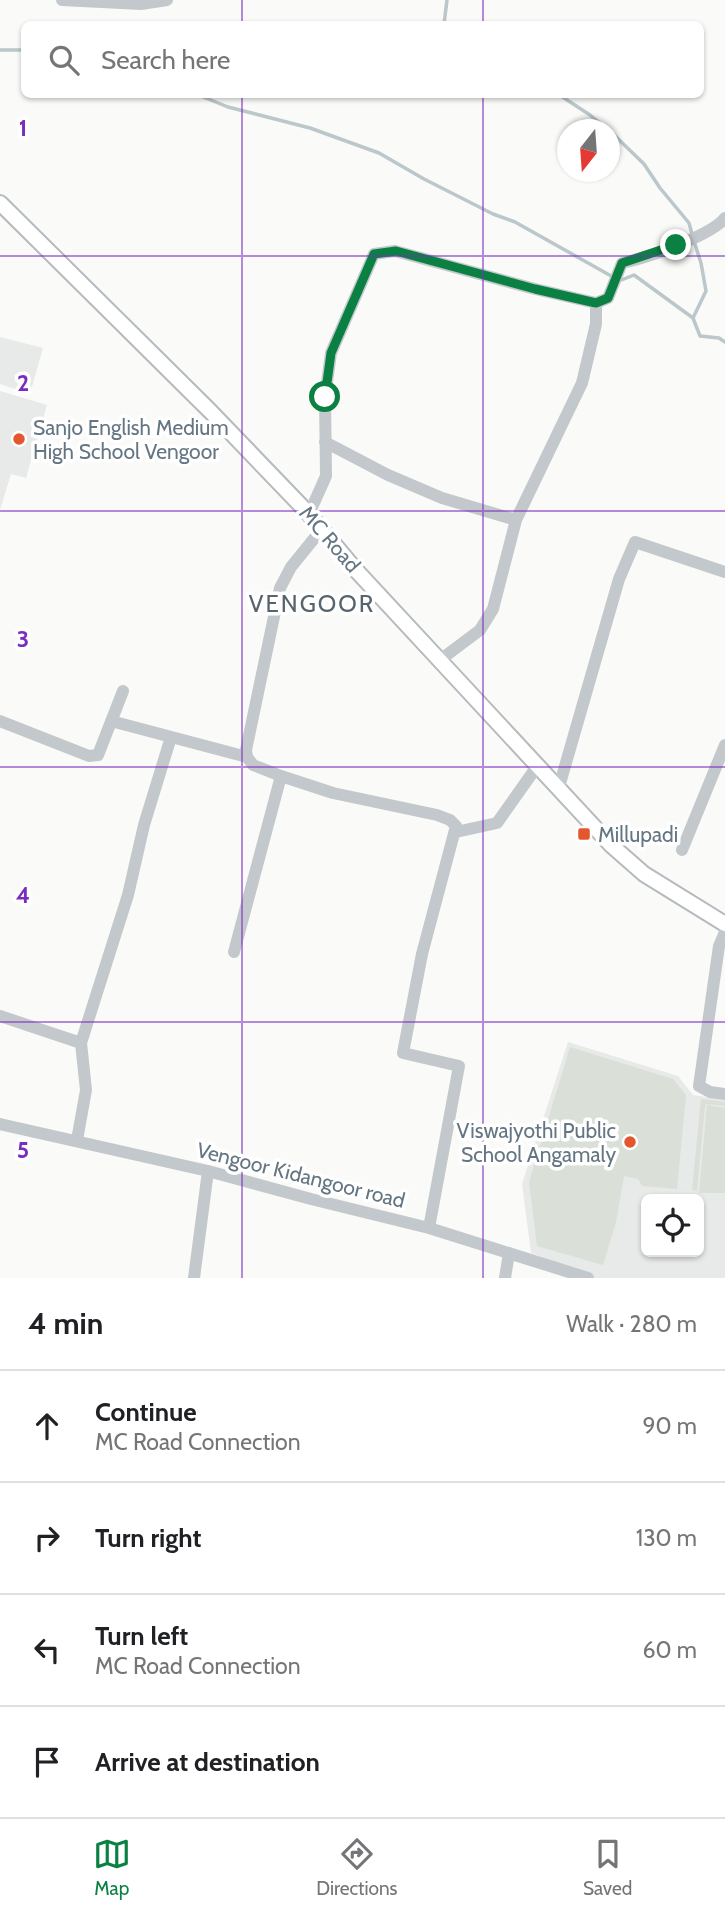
<!DOCTYPE html>
<html lang="en">
<head>
<meta charset="utf-8">
<style>
	body { margin:0; font-family:Cabin,sans-serif; background:#f6f6f6; color:#202124 }
	.controls { position:absolute; right:21px; bottom:21px; display:grid; overflow:hidden; border-radius:10px; box-shadow:0 2px 5px #0004 }
	.controls button { width:63px; height:63px; display:grid; place-items:center; padding:0; border:0; border-bottom:2px solid #e0e0e0; background:#fff; color:#202124; font:35px sans-serif }
	.compass { position:absolute; left:557px; top:119px; width:63px; height:63px; border-radius:50%; background:#fff; box-shadow:0 2px 5px #0004; rotate:197deg }
	.stop { position:absolute; width:21px; height:21px; margin:-16px; border:5px solid #0b8043; border-radius:50%; background:#fff }
	.stop.end { background:#0b8043; border-color:#fff; box-shadow:0 2px 7px #0008 }
	.list { margin:0; padding:0; list-style:none }
	h2 { display:flex; justify-content:space-between; align-items:center; height:91px; margin:0; padding:0 28px; font-size:30px }
	h2 small { font-size:23px; font-weight:400; color:#757577 }
	.list li { display:grid; grid-template-columns:46px 1fr auto; gap:21px; align-items:center; box-sizing:border-box; height:112px; padding:0 28px; border-top:2px solid #e0e0e0 }
	.list b { display:block; font-size:26px; white-space:nowrap }
	.list p { margin:0; font-size:23px; white-space:nowrap; color:#757577 }
	.list em { font-size:23px; font-style:normal; color:#757577 }
	.icon { flex:none; width:38px; height:38px; fill:none; stroke:currentColor; stroke-width:2; stroke-linecap:round; stroke-linejoin:round }
	.map { position:relative; flex:none; width:725px; height:1278px; overflow:hidden }
	.search { position:absolute; background:#fff; box-shadow:0 2px 5px #0004; left:21px; right:21px; top:21px; height:77px; display:flex; align-items:center; gap:18px; box-sizing:border-box; padding:0 24px; border-radius:10px; color:#757577; font-size:26px }
	.sheet { height:539px; background:#fff }
	nav { display:flex; justify-content:space-around; align-items:center; box-sizing:border-box; height:98px; border-top:2px solid #e0e0e0; background:#fff; font-size:19px; color:#757577 }
	nav a { display:grid; justify-items:center; gap:4px }
	nav .on { color:#0b8043 }
	.map>svg:first-child { display:block }
</style>
</head>
<body>
<div class="map">
<svg width="725" height="1278" viewBox="0 0 725 1278">
	<rect width="100%" height="100%" fill="#fafaf8"/>
	<path fill="#e8e9e9" fill-rule="evenodd" d="M0,337l43,11 -13,46 -30,-10z
		M0,391l47,14 -21,73 -15,-4 -11,36z
		M568,1042l110,34 15,19 32,5v178h-130l-64,-25 -9,-69zM646,1199h53v53h-53z"/>
	<path fill="#dadfd7" d="M570,1047l103,32 13,16 -9,94 -35,-3 -4,-7 -14,-3 -8,46 -13,43 -66,-19 -8,-64z
		M701,1099l24,3v4l-19,-2 -1,2 -8,85 -5,-1z
		M707,1105l18,3v85h-26z"/>
	<g fill="none" stroke-linecap="round" stroke-linejoin="round">
		<path stroke="#bbc7cb" stroke-width="3.5" d="M444,24l3,-24
			M0,50h24
			M196,94l32,13 82,21 69,25 45,26 69,35 22,8 98,55
			M558,94l32,21 18,15
			M610,131l34,33 16,24 29,35 3,11
			M694,241l7,22 5,28 -13,27 7,18 19,2 6,4
			M619,281l15,-6 59,43"/>
		<g stroke="#b5babe" stroke-width="18">
			<path id="major" d="M0,203l210,208 99,103 45,54 257,277 33,29 81,50"/>
		</g>
		<path stroke="#c3c8cc" stroke-width="12" d="M62,0l79,4 26,-4
			M325,442l63,33 54,23 74,22
			M309,514l17,-38 -1,-79 6,-44 43,-99 21,-3 140,38 61,14 12,-5 14,-35c24,-5 89,-27 103,-45
			M321,530l-30,37 -11,21 -34,162 1,7 6,8 28,11 52,17 104,22 13,5 6,6 -34,128 -19,99 56,13 -30,162
			M440,660l40,-30 13,-21 23,-89 66,-137 14,-59v-21
			M0,721l89,35 9,-1 25,-64
			M111,721l136,36
			M559,787l60,-208 16,-37 90,30
			M456,832l41,-9 41,-58
			M682,850l43,-105
			M725,932l-6,14 -20,140 11,6 15,2
			M234,952l47,-176
			M0,1016l81,27
			M0,1124l208,47 103,28 118,29 159,50
			M77,1140l9,-50 -5,-47 47,-148 16,-70 27,-88
			M194,1278l14,-107
			M505,1278l4,-25"/>
		<use href="#major" stroke="#fff" stroke-width="14"/>
	</g>
	<g fill="none" stroke-linecap="round" stroke-linejoin="round">
		<path stroke="#0b8043" stroke-width="9" d="M325,397l6,-44 43,-99 22,-3 139,38 61,14 12,-5 14,-35 54,-18"/>
	</g>
	<path fill="none" stroke="#7b2cbf" stroke-width="2" stroke-opacity="0.55" d="M242,0v24M483,0v24M242,94v1184M483,94v1184M0,256h725M0,511h725M0,767h725M0,1022h725"/>
	<g fill="#e4572e" stroke="#fff" stroke-width="2.5">
		<circle cx="19" cy="439" r="7"/>
		<rect x="577" y="827" width="14" height="14" rx="3.5"/>
		<circle cx="630" cy="1142" r="7"/>
	</g>
	<g text-anchor="middle" dominant-baseline="central" stroke-width="7" stroke-linejoin="round" paint-order="stroke">
		<g font-size="21" fill="#657683" stroke="#fff" text-anchor="start">
			<text x="33" y="427">Sanjo English Medium<tspan x="33" dy="24">High School Vengoor</tspan></text>
			<text x="598" y="834">Millupadi</text>
			<text x="616" y="1130" text-anchor="end">Viswajyothi Public<tspan x="616" dy="24">School Angamaly</tspan></text>
		</g>
		<g font-size="21" fill="#657683" stroke="#fff">
			<text transform="translate(330 539) rotate(49)">MC Road</text>
			<text transform="translate(301 1175) rotate(14)">Vengoor Kidangoor road</text>
		</g>
		<g font-size="24" letter-spacing="2" fill="#57646e" stroke="#fff">
			<text x="312" y="603">VENGOOR</text>
		</g>
	</g>
	<g font-size="23" text-anchor="middle" font-weight="bold" fill="#7b2cbf" stroke="#fff" stroke-width="7" stroke-linejoin="round" paint-order="stroke">
		<text x="23" y="136">1</text>
		<text x="23" y="391">2</text>
		<text x="23" y="647">3</text>
		<text x="23" y="903">4</text>
		<text x="23" y="1158">5</text>
	</g>
</svg>
<div class="controls">
<button><svg class="icon" aria-label="locate" viewBox="0 0 24 24"><circle cx="12" cy="12" r="6"/><path d="M12 2v4M12 18v4M2 12h4M18 12h4"/></svg></button>
</div>
<svg class="compass" viewBox="-18 -18 36 36"><path d="M0-13l5 13h-10z" fill="#e53935"/><path d="M0 13l5-13h-10z" fill="#757577"/></svg>
<div class="stop" style="left:325px;top:397px"></div>
<div class="stop end" style="left:676px;top:245px"></div>
<div class="search"><svg class="icon" aria-label="search" viewBox="0 0 24 24"><circle cx="10" cy="10" r="6"/><path d="M15 15l6 6"/></svg>Search here</div>
</div>
<section class="sheet">
<h2>4 min<small>Walk · 280 m</small></h2>
<ul class="list">
<li><svg class="icon" aria-label="ahead" viewBox="0 0 24 24"><path d="M12 20V5M6 11l6-6 6 6"/></svg><div><b>Continue</b><p>MC Road Connection</p></div><em>90 m</em></li>
<li><svg class="icon" aria-label="right" viewBox="0 0 24 24"><path d="M7 20v-9h11M14 6l5 5-5 5"/></svg><div><b>Turn right</b></div><em>130 m</em></li>
<li><svg class="icon" aria-label="left" viewBox="0 0 24 24"><path d="M17 20v-9H6M10 6l-5 5 5 5"/></svg><div><b>Turn left</b><p>MC Road Connection</p></div><em>60 m</em></li>
<li><svg class="icon" aria-label="arrive" viewBox="0 0 24 24"><path d="M6 21V4h12l-3 4 3 4H6"/></svg><div><b>Arrive at destination</b></div></li>
</ul>
</section>
<nav>
<a class="on"><svg class="icon" aria-label="map" viewBox="0 0 24 24"><path d="M3 6l6-2 6 2 6-2v14l-6 2-6-2-6 2zM9 4v14M15 6v14"/></svg>Map</a>
<a><svg class="icon" aria-label="directions" viewBox="0 0 24 24"><path d="M12 3l9 9-9 9-9-9zM9 14v-3h6M13 9l2 2-2 2"/></svg>Directions</a>
<a><svg class="icon" aria-label="saved" viewBox="0 0 24 24"><path d="M7 4h10v16l-5-4-5 4z"/></svg>Saved</a>
</nav>
</body>
</html>
